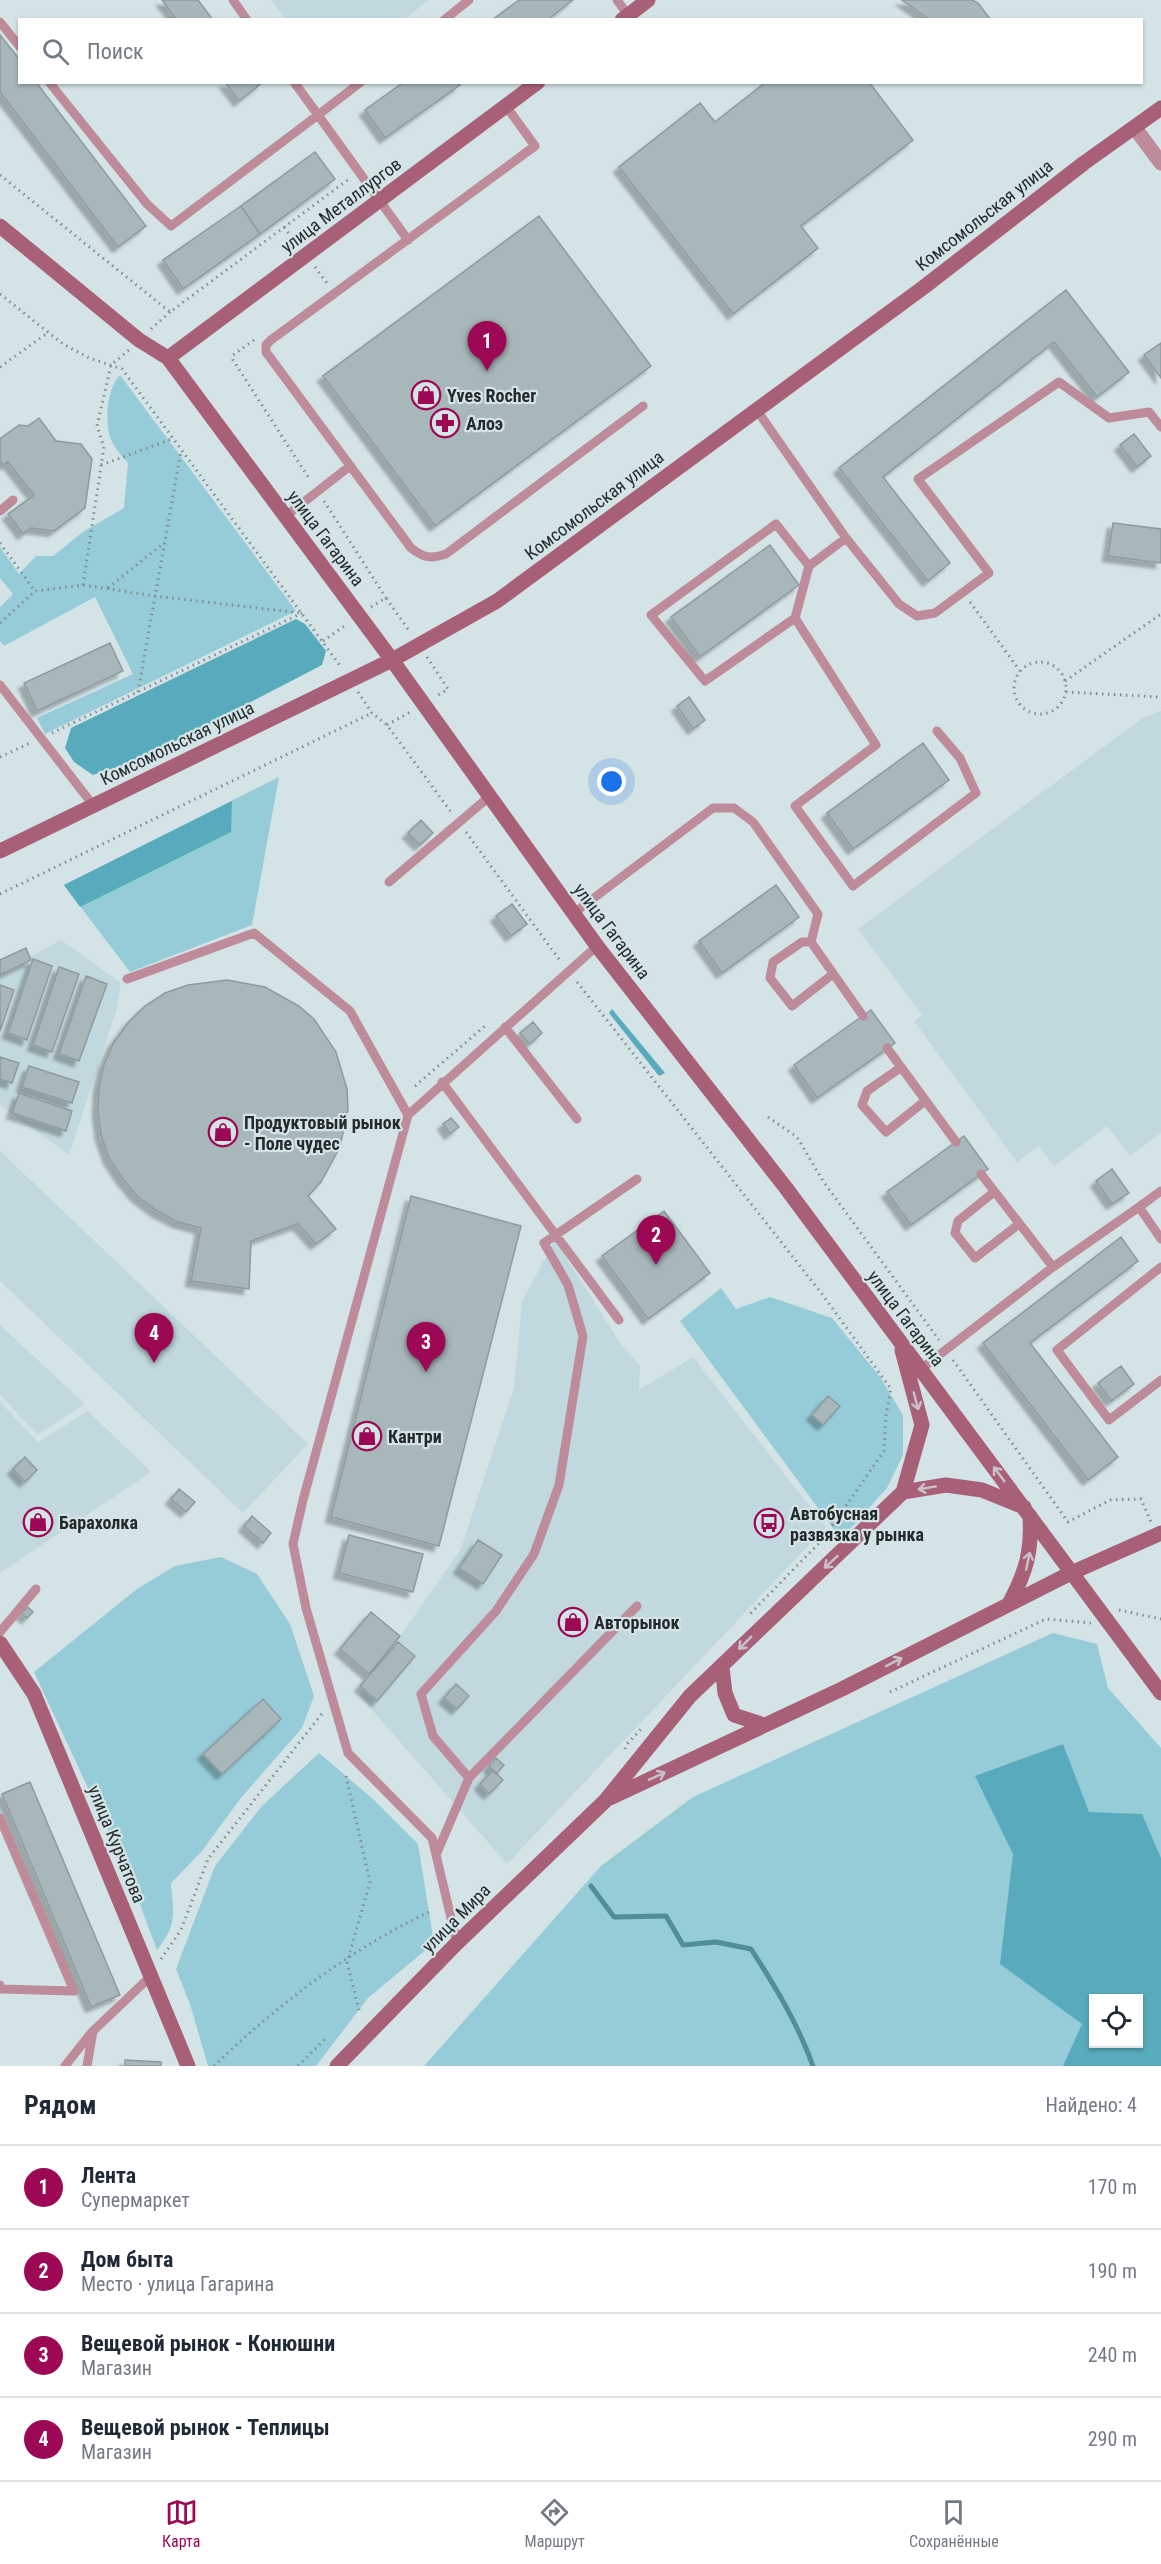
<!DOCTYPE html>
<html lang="ru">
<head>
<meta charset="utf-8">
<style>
	body { margin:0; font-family:"Roboto Condensed",sans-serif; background:#f6f6f7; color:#1f2937 }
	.controls { position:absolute; right:18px; bottom:18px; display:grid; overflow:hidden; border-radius:0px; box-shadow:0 2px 4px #0004 }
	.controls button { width:54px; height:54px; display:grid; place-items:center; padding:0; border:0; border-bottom:2px solid #e0e1e3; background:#fff; color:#1f2937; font:30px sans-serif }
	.you { position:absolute; left:612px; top:782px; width:21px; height:21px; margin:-15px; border:4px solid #fff; border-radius:50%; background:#1a73e8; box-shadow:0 0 0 9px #1a73e833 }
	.badge { display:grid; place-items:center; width:39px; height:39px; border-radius:50%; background:#9c0854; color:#fff; font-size:20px; font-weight:700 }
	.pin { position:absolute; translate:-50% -50px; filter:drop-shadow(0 2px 3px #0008) }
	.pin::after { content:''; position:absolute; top:32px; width:21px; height:18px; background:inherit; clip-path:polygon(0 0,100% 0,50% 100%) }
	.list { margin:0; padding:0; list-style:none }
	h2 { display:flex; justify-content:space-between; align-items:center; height:78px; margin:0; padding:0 24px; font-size:26px }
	h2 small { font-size:20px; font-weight:400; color:#747a83 }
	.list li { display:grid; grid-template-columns:39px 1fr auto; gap:18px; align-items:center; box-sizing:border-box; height:84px; padding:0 24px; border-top:2px solid #e0e1e3 }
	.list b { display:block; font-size:22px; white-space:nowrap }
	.list p { margin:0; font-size:20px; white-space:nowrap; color:#747a83 }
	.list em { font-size:20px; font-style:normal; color:#747a83 }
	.icon { flex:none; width:33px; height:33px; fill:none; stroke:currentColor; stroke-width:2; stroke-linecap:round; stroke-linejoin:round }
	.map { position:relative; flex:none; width:1161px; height:2066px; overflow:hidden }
	.search { position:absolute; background:#fff; box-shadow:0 2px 4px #0004; left:18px; right:18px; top:18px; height:66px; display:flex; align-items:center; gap:15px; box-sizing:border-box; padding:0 21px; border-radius:0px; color:#747a83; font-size:22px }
	.sheet { height:414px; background:#fff }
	nav { display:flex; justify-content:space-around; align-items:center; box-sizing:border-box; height:84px; border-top:2px solid #e0e1e3; background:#fff; font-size:16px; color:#747a83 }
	nav a { display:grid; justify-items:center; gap:3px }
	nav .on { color:#9c0854 }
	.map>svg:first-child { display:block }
</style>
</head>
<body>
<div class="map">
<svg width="1161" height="2066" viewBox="0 0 1161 2066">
	<defs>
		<filter id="shadow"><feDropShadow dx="-5.5" dy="5.5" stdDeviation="1.5" flood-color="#0004"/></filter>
	</defs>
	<rect width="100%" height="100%" fill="#d4e3e6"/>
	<path fill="#c1d9de" d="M271,0h158l-26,20 -117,-1z
		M1161,711v422l-31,23 -23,-30 -53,40 -15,-20 -22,16 -103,-141 8,-6 -64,-86 283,-210z
		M61,940l60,43 -4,25 -48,147 -69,-50v-132z
		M0,1151l308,293 -65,69 -243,-232z
		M555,1240l66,104 19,22 -1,24 54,-33 133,170 -319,337 -148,-169 102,-146 53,-161 8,-87z
		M0,1325l85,79 -48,31 -37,-41z
		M0,1402l38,40 50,-31 63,61 -151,101z"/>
	<path fill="#95ccd8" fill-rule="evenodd" d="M120,375l176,236 -251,123 -8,-16 96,-44 -38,-77 -91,49 -4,-5v-34l13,-13 -13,-16v-31l19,27 17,-18h17l30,-24 41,-24 4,-45c-6,-7 -14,-15 -17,-24 -7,-17 -4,-51 9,-64z
		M279,777l-27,148 -122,47 -66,-87z
		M721,1288l15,21 34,-12 62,21 48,59 23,38v40l-16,33 -46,51 -161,-218z
		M221,1557l36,17 33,50 24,72 -12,32 -62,71 -38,52 -31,32c2,31 7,41 -14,67l-27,-72 -96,-206 103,-83 38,-23z
		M1053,1633l44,11 11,44 53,60v318h-737l177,-200 92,-69zM1094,1998h44v46h-44z
		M319,1753l55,47 44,44 16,99 -66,55 -52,68h-108l-18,-62 -14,-35 39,-103 46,-59z"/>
	<path fill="#58abbc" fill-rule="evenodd" d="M296,619l9,5 21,27 -4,14 -183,95 -46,15 -19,-13 -9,-14 6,-20z
		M232,801l-1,31 -151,75 -16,-22z
		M612,1009l53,64 -6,3 -50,-63z
		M1063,1744l26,68 53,2 19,44v208h-98l19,-42 -82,-60 13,-110 -38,-78zM1138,1998v46h-44v-46z"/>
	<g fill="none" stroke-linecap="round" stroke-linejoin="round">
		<path stroke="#528d9a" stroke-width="5" d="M591,1886l23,31 52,-1 17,29 33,-3 35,7c24,37 47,75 62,117"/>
	</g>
	<path fill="#a8b7ba" stroke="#8d9b9f" stroke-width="1.5" filter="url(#shadow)" d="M162,0h36l15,20h-36z
		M519,0h54l-26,20h-55z
		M902,0h70l6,3 13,17h-61z
		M0,35l20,25v22h16l110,144 -28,21 -118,-155z
		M225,82h37v1l-23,18z
		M404,82h55l1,3 -75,53 -20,-28z
		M766,82h103l44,58 -112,86 17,22 -85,66 -114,-147 81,-64 15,19z
		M315,152l20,27 -75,55 -19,-28z
		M241,206l19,28 -77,55 -20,-29z
		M539,216l112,150 -216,160 -112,-150z
		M1066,290l63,82 -32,25 -43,-55 -171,135 67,86 -22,18 -89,-113z
		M1161,343v35l-17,-23z
		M39,418l17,23 25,3 11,15 -7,49 -31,23 -23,-3 -8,6 -15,-20 26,-19 -26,-33 -5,3 -3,-4v-22l19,-14 9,1z
		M1134,434l17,22 -14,11 -17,-22z
		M1113,523l48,6v34l-53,-7z
		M770,545l29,40 -99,72 -29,-40z
		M110,643l13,28 -86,40 -13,-28z
		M689,697l16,23 -12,9 -16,-23z
		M923,743l26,37 -96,69 -26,-36z
		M421,820l12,13 -13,12 -12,-12z
		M776,885l23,32 -77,56 -23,-32z
		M512,904l15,20 -16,12 -15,-20z
		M26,948l5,12 -31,15v-15z
		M33,959l19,7 -25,74 -19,-7z
		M59,967l20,7 -27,78 -19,-7z
		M86,976l21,8 -28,77 -20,-7z
		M227,980l38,7 34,19 15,13 22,33 11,37 1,20 -8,38 -19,35 -13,14 28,33 -20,15 -18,-20 -47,17 -2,48 -58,-8 10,-53 -23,-6 -21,-11 -20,-15 -15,-18 -13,-20 -8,-23 -3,-24 1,-24 5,-23 10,-22 14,-19 17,-17 20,-13 23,-8z
		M0,985l14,5 -14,41z
		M871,1010l24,33 -78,55 -23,-33z
		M533,1022l9,11 -12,11 -10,-11z
		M0,1057l19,6 -7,20 -12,-4z
		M29,1066l50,16 -7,21 -50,-16z
		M19,1093l53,18 -6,20 -54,-18z
		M451,1118l8,9 -9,7 -7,-10z
		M964,1136l24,33 -77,56 -24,-33z
		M1112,1169l17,24 -17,11 -16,-23z
		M411,1196l110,30 -82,320 -108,-29z
		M664,1211l46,62 -62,46 -46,-63z
		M1121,1237l17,24 -108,82 88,114 -30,23 -105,-137z
		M1121,1366l13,18 -23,17 -13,-18z
		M828,1396l12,10 -17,19 -11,-10z
		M25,1457l12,13 -12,12 -12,-13z
		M179,1489l16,13 -9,10 -15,-13z
		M252,1516l19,17 -8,10 -19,-17z
		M349,1535l74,19 -10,38 -74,-19z
		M478,1540l24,15 -19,29 -24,-16z
		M28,1607l5,5 -6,6 -6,-5z
		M371,1612l29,24 -31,38 -29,-25z
		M398,1642l17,14 -38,45 -17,-15z
		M456,1684l13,12 -12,13 -13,-11z
		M263,1699l18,20 -59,55 -19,-20z
		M496,1758l8,7 -8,9 -7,-8z
		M493,1770l10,10 -14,14 -9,-10z
		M30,1782l90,213 -29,12 -89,-213z
		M125,2060l36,2v4h-36z"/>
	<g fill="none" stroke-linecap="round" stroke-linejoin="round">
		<path stroke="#828d8f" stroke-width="3" stroke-dasharray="1.5 4.5" stroke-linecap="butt" d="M0,175l170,137 179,-133
			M284,227l12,16
			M315,267l12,16
			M0,294l63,50 26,14 33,11 219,298
			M151,329l19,-17
			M254,340l-21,15v5l77,120
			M0,367l49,-35
			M101,465l71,-26
			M324,501l62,97
			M0,543l35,48
			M83,585l21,-138 -7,-21 14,-61 18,-15
			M108,588l56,-45
			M970,602l50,69
			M371,607l15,-9 24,34
			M0,623l35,-32 48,-6 72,11 145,17
			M323,641l23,-16
			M427,657l21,32 -13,8
			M1014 688a26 26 0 1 1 52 0a26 26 0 1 1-52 0Z
			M1065,681l96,-67
			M138,692l43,-241
			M358,692l14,21 15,12 64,87
			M1066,692l95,5
			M387,725l25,-14
			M52,733l250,-120
			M0,757l30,-14
			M466,832l95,130
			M0,894l372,-181
			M577,982l245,312 69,95 -5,26 -2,36 -61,88 -75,77
			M415,1086l70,-60
			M768,1117l29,20 26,44 116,159
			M953,1360l115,162 42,-22 31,-1 10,23
			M1119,1610l42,9
			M890,1692l156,-73 45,4
			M625,1749l1,-4 15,-16
			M346,1776l24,106 -23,80 12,48
			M161,1959l20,-29 27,-71 116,-148
			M214,2066c63,-61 135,-116 215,-154
			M298,2066l29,-29"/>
		<path stroke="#bd8b9a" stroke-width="9" d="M233,0l14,20
			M617,0l11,15
			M444,20l25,-20
			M0,22l20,25
			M49,82l98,122 24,22 147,-111 90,125
			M294,82l24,33 43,-33
			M506,106l29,40 -264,194 -5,5v7l145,196c13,10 20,11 35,6l197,-148
			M756,409l90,129 53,66 18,12 18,-3 54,-40 -71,-94 141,-97 50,36 40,-6 12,15
			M0,511l13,-11
			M286,516l64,-50
			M809,566l-33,-42 -125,91 54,66 90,-63 14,-52 37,-28
			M795,618l81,127 -81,61 58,80 123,-93 -16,-35 -23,-27
			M0,685l93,120
			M389,882l101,-86
			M574,913l139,-105h21l19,14 65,92 -7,28 52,74
			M811,942h-9l-29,20 -3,16 22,28 41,-32
			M127,979l127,-46 96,78 58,104
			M505,1027l72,92
			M887,1048l69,94
			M900,1068l-33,23 -5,14 24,27 39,-31
			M442,1082l177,238
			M981,1174l72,93
			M994,1192l-36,29 -3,12 20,25 44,-34
			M1139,1207l22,-16
			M1161,1267l-104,83 52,70 52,-40
			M921,1369l132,-102 86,-60 22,32
			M0,1632l36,-43
			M469,1778l168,-172
			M0,1818l74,173 -73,-2 -1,-4
			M436,1855l33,-77 -36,-42 -12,-42 75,-83 38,-57 25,-69 24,-149 -15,-51 -24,-42 93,-64
			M457,1943l-25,-105 -84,-85 -42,-145 -13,-64 10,-44 105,-385 189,-169
			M65,2066l26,-33
			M87,2066l6,-35 58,-55"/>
		<path stroke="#bd8b9a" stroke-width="15" d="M1135,128l26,35"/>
		<path stroke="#a86079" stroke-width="15" d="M622,20l26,-20
			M0,226l139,114 29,18 224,302 205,286 189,242 375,505
			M168,358l370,-276
			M0,851l392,-191 105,-59 427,-314 160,-124 77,-55
			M903,1492l43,-7 36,5 42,17
			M1009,1604c17,-32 23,-52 21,-88
			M0,1643l34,51 154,372
			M722,1667l3,26 9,22 30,10
			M610,1798l232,-109 229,-116 90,-40
			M337,2066l120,-123 148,-142 85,-105 213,-204 19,-67 -20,-75"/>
	</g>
	<defs><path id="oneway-shaft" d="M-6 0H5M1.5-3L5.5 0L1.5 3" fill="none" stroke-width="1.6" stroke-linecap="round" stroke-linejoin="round" transform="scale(1.5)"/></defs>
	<g stroke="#c9c2cb">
		<use href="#oneway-shaft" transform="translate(916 1401) rotate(75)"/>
		<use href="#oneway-shaft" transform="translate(999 1474) rotate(-127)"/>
		<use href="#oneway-shaft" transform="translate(927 1488) rotate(170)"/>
		<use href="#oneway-shaft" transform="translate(1028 1561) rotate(-78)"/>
		<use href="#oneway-shaft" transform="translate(831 1562) rotate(138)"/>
		<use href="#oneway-shaft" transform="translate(745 1643) rotate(135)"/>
		<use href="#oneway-shaft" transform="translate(894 1662) rotate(-27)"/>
		<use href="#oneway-shaft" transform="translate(657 1776) rotate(-25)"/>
	</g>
	<defs>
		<g id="shop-ring" transform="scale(1.5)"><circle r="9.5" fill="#d4e3e6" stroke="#9c0854" stroke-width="1.5"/><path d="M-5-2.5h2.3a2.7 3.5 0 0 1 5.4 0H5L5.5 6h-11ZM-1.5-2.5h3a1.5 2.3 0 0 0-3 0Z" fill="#9c0854"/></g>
		<g id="pharmacy-ring" transform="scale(1.5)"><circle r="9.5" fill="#d4e3e6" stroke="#9c0854" stroke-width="1.5"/><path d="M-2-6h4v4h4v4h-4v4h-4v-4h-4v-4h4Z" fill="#9c0854"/></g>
		<g id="bus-ring" transform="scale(1.5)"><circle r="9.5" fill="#d4e3e6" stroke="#9c0854" stroke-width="1.5"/><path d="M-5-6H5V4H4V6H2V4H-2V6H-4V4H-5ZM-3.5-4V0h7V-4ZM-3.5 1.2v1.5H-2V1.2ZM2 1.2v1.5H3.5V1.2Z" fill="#9c0854"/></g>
	</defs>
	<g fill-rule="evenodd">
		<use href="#shop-ring" x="426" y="395"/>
		<use href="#pharmacy-ring" x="445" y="423"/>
		<use href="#shop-ring" x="223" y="1132"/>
		<use href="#shop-ring" x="367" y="1436"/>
		<use href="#shop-ring" x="38" y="1522"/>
		<use href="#bus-ring" x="769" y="1523"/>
		<use href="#shop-ring" x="573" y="1622"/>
	</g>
	<g text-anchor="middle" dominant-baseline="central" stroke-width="4.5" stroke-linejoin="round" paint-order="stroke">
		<g font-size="18" fill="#242a2b" stroke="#d4e3e6">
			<text transform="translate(341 205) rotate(-37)">улица Металлургов</text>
			<text transform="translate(984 215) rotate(-38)">Комсомольская улица</text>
			<text transform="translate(594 505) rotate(-37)">Комсомольская улица</text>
			<text transform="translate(326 538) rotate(53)">улица Гагарина</text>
			<text transform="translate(177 743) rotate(-26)">Комсомольская улица</text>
			<text transform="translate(612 931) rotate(53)">улица Гагарина</text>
			<text transform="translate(906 1318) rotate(53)">улица Гагарина</text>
			<text transform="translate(117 1844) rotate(68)">улица Курчатова</text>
			<text transform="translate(456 1918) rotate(-45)">улица Мира</text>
		</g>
		<g font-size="18" font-weight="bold" fill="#242a2b" stroke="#d4e3e6" text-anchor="start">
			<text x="447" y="395">Yves Rocher</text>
			<text x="466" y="423">Алоэ</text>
			<text x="244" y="1122">Продуктовый рынок<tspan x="244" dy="21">- Поле чудес</tspan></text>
			<text x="388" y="1436">Кантри</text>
			<text x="790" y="1513">Автобусная<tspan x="790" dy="21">развязка у рынка</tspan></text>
			<text x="59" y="1522">Барахолка</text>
			<text x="594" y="1622">Авторынок</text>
		</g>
	</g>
</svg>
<div class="controls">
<button><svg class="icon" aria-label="locate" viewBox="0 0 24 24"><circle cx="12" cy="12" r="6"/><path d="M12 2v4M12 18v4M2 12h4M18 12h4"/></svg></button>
</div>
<div class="you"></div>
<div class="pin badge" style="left:487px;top:371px">1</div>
<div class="pin badge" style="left:656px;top:1265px">2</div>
<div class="pin badge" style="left:426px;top:1372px">3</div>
<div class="pin badge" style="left:154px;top:1363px">4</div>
<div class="search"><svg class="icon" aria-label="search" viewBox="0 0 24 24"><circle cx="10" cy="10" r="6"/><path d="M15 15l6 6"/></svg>Поиск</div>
</div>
<section class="sheet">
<h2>Рядом<small>Найдено: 4</small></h2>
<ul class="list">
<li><span class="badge">1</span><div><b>Лента</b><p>Супермаркет</p></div><em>170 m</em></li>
<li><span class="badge">2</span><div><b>Дом быта</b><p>Место · улица Гагарина</p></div><em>190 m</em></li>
<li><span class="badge">3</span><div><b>Вещевой рынок - Конюшни</b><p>Магазин</p></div><em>240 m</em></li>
<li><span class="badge">4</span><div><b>Вещевой рынок - Теплицы</b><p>Магазин</p></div><em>290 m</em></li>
</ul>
</section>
<nav>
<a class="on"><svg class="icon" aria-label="map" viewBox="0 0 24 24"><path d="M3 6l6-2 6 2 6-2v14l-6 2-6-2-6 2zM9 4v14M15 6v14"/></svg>Карта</a>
<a><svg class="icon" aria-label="directions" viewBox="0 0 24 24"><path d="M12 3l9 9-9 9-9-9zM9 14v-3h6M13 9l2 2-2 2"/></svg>Маршрут</a>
<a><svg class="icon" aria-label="saved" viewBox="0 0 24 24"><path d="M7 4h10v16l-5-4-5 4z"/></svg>Сохранённые</a>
</nav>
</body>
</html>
